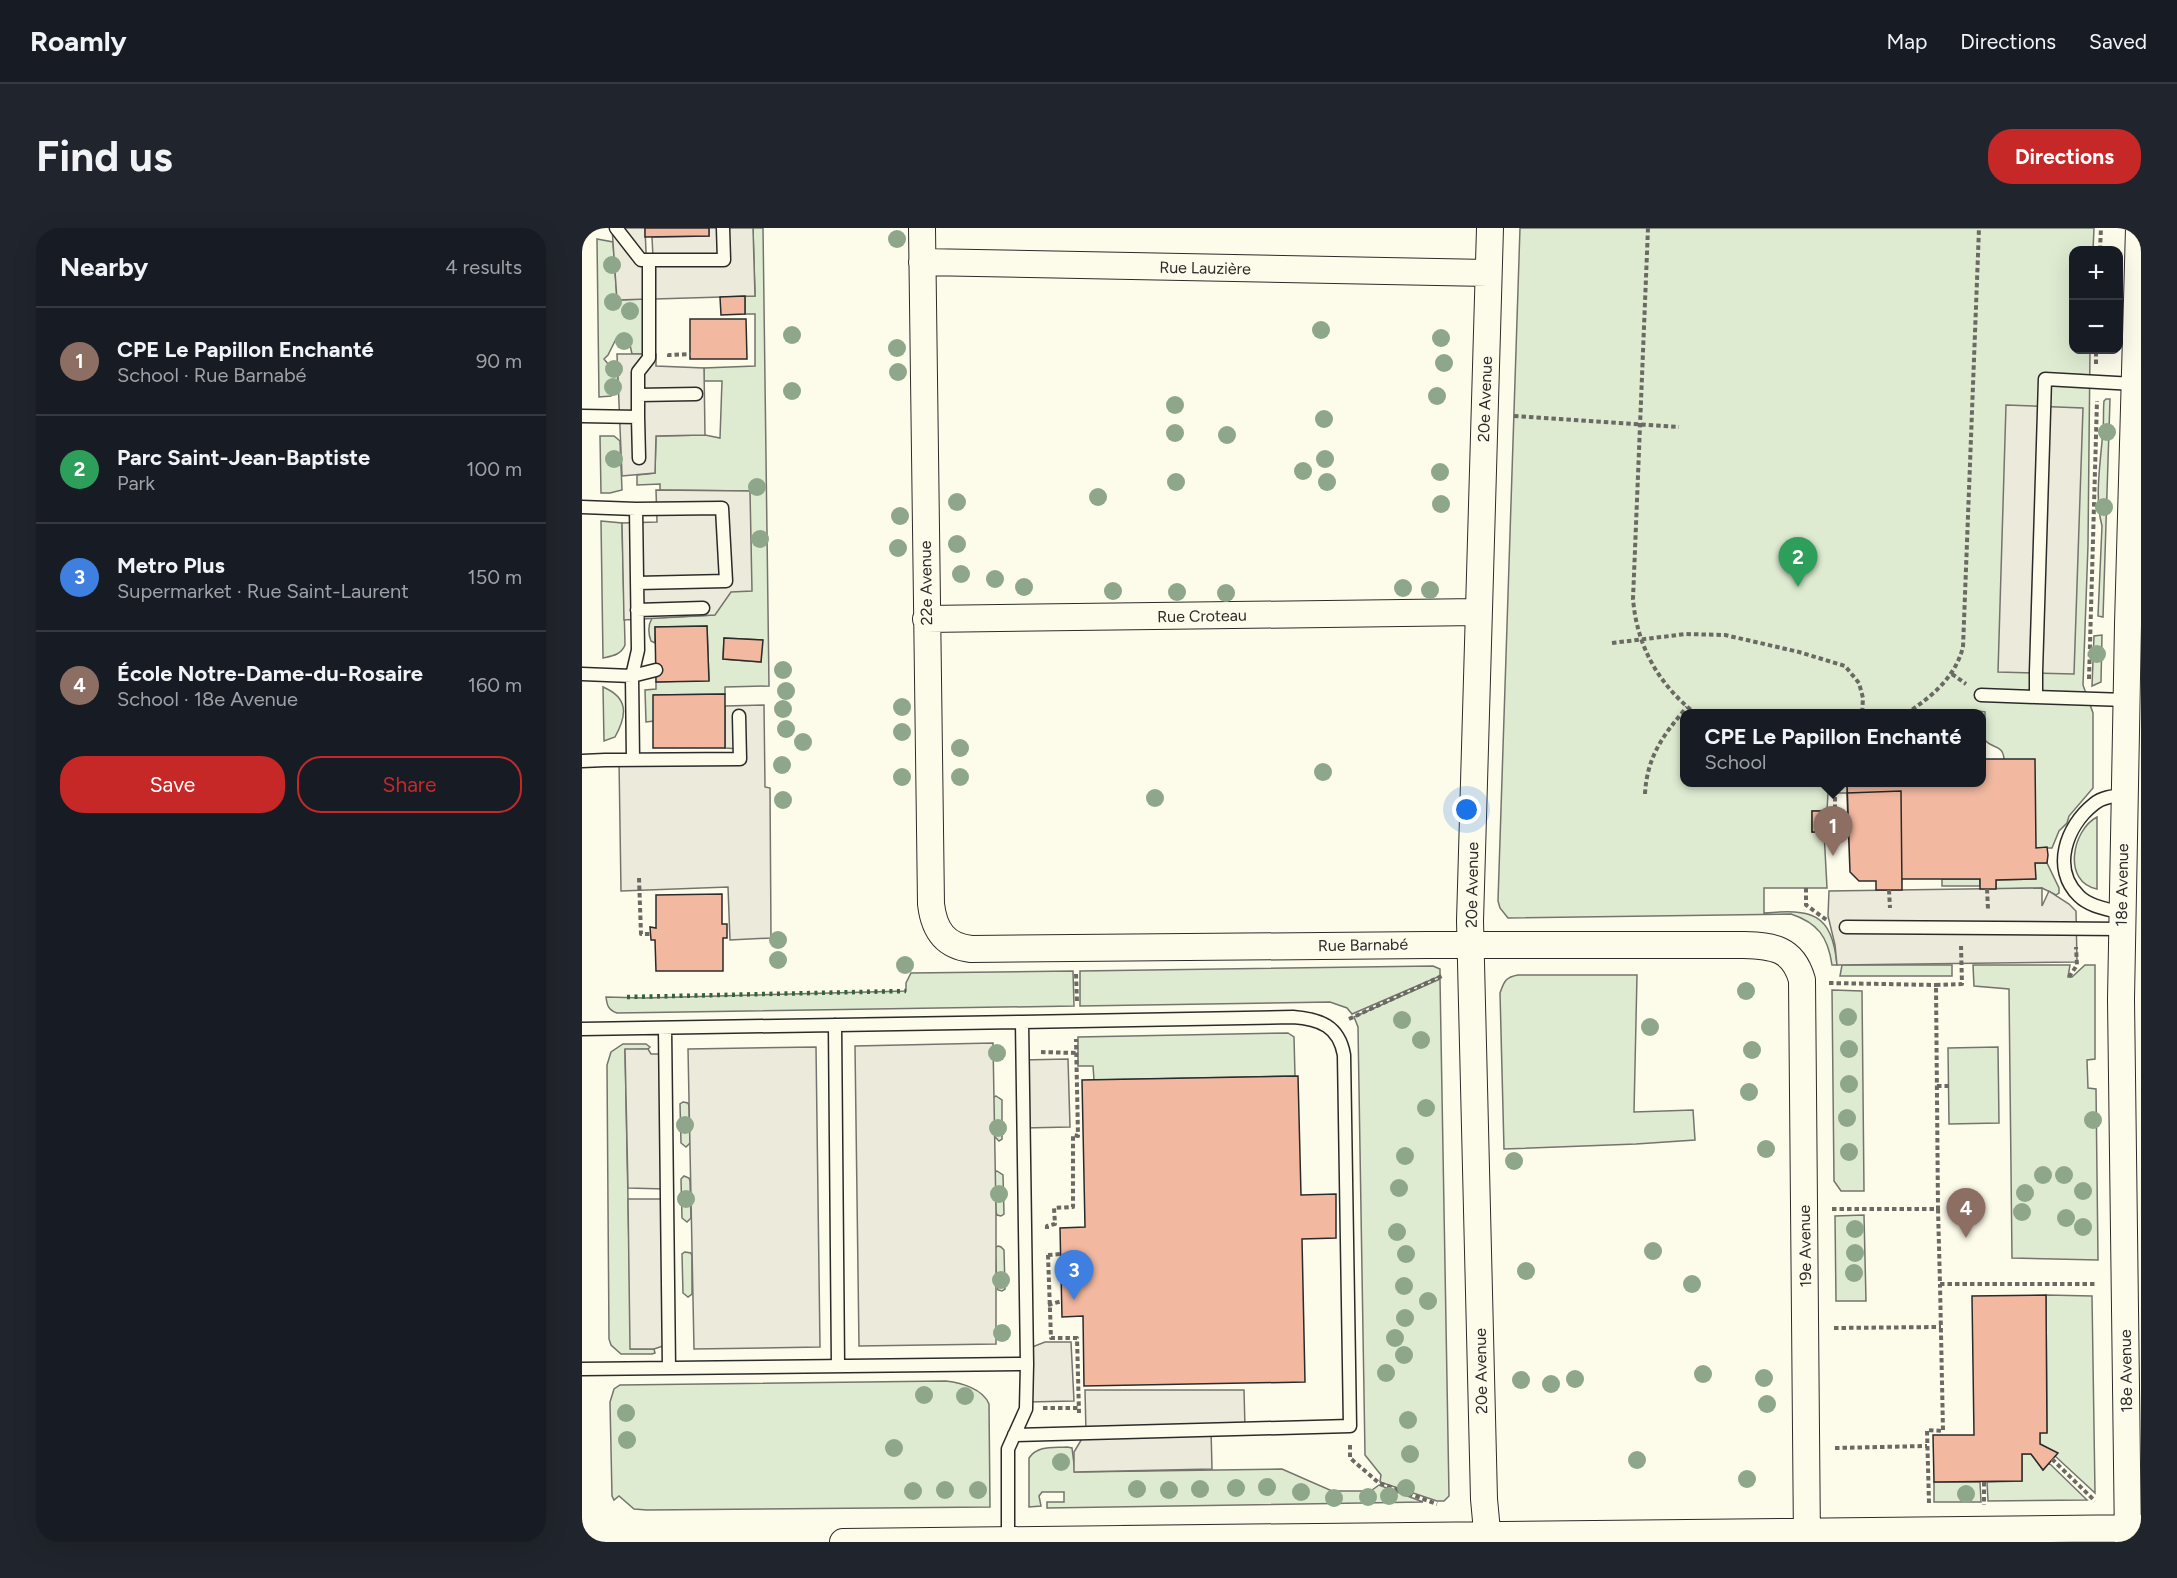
<!DOCTYPE html>
<html lang="en">
<head>
<meta charset="utf-8">
<style>
	body { margin:0; font-family:Figtree,sans-serif; background:#20242c; color:#f1f3f6 }
	.controls { position:absolute; right:18px; top:18px; display:grid; overflow:hidden; border-radius:12px; box-shadow:0 6px 24px #0002 }
	.controls button { width:54px; height:54px; display:grid; place-items:center; padding:0; border:0; border-bottom:2px solid #363941; background:#171b24; color:#f1f3f6; font:30px sans-serif }
	.you { position:absolute; left:885px; top:582px; width:21px; height:21px; margin:-15px; border:4px solid #fff; border-radius:50%; background:#1a73e8; box-shadow:0 0 0 9px #1a73e833 }
	.badge { display:grid; place-items:center; width:39px; height:39px; border-radius:50%; background:#c62828; color:#fff; font-size:20px; font-weight:700 }
	.pin { position:absolute; translate:-50% -50px; filter:drop-shadow(0 2px 3px #0008) }
	.pin::after { content:''; position:absolute; top:32px; width:21px; height:18px; background:inherit; clip-path:polygon(0 0,100% 0,50% 100%) }
	.popup { position:absolute; left:1098px; top:481px; width:306px; height:78px; box-sizing:border-box; display:grid; place-content:center; border-radius:12px; background:#171b24; filter:drop-shadow(0 2px 4px #0005); font-size:20px; white-space:nowrap; color:#9ea1a6 }
	.popup b { font-size:22px; color:#f1f3f6 }
	.popup::after { content:''; position:absolute; left:50%; top:100%; margin-left:-12px; border:12px solid transparent; border-top-color:#171b24 }
	.list { margin:0; padding:0; list-style:none }
	h2 { display:flex; justify-content:space-between; align-items:center; height:78px; margin:0; padding:0 24px; font-size:26px }
	h2 small { font-size:20px; font-weight:400; color:#9ea1a6 }
	.list li { display:grid; grid-template-columns:39px 1fr auto; gap:18px; align-items:center; box-sizing:border-box; height:108px; padding:0 24px; border-top:2px solid #363941 }
	.list b { display:block; font-size:22px; white-space:nowrap }
	.list p { margin:0; font-size:20px; white-space:nowrap; color:#9ea1a6 }
	.list em { font-size:20px; font-style:normal; color:#9ea1a6 }
	.actions { display:flex; gap:12px; padding:18px 24px }
	.actions a { flex:1; padding:14px 0; border:2px solid #c62828; border-radius:24px; text-align:center; font-size:21px; color:#c62828 }
	.actions .main { background:#c62828; color:#fff }
	.map { position:relative; flex:none; width:1559px; height:1314px; overflow:hidden; border-radius:24px }
	header { display:flex; align-items:center; gap:36px; box-sizing:border-box; height:84px; padding:0 30px; background:#171b24; border-bottom:2px solid #363941 }
	header strong { font-size:28px }
	nav { display:flex; gap:33px; margin-inline-start:auto; font-size:21px }
	.intro { display:flex; align-items:center; justify-content:space-between; box-sizing:border-box; height:144px; padding:0 36px }
	h1 { margin:0; font-size:42px }
	.button { padding:15px 27px; border-radius:24px; background:#c62828; color:#fff; font-size:21px; font-weight:700 }
	main { display:flex; gap:36px; padding:0 36px }
	aside { flex:1; background:#171b24; border-radius:24px; box-shadow:0 6px 24px #0002 }
	.map>svg:first-child { display:block }
</style>
</head>
<body>
<header>
<strong>Roamly</strong>
<nav><a>Map</a><a>Directions</a><a>Saved</a></nav>
</header>
<div class="intro"><h1>Find us</h1><a class="button">Directions</a></div>
<main>
<aside>
<h2>Nearby<small>4 results</small></h2>
<ul class="list">
<li><span class="badge" style="background:#8d6e63">1</span><div><b>CPE Le Papillon Enchanté</b><p>School · Rue Barnabé</p></div><em>90 m</em></li>
<li><span class="badge" style="background:#2e9e5b">2</span><div><b>Parc Saint-Jean-Baptiste</b><p>Park</p></div><em>100 m</em></li>
<li><span class="badge" style="background:#3f7fe0">3</span><div><b>Metro Plus</b><p>Supermarket · Rue Saint-Laurent</p></div><em>150 m</em></li>
<li><span class="badge" style="background:#8d6e63">4</span><div><b>École Notre-Dame-du-Rosaire</b><p>School · 18e Avenue</p></div><em>160 m</em></li>
</ul>
<div class="actions"><a class="main">Save</a><a>Share</a></div>
</aside>
<div class="map">
<svg width="1559" height="1314" viewBox="0 0 1559 1314">
	<rect width="100%" height="100%" fill="#fdfbea"/>
	<path fill="#deebd1" stroke="#74746e" stroke-width="1.5" fill-rule="evenodd" d="M171,0h10l6,458 -44,1v7l-71,1v26l-8,1 -1,-32 11,-1v-7l53,-2 -2,-54 -52,1v16l-4,-2c-3,-8 -3,-16 1,-23l62,-3 36,-124 -90,-1v-6l-23,1v-10l18,-2 1,-37 49,-1 15,3 2,-57h-18v-13l51,-2v-52h-10v-18h10zM142,410l38,2 -1,22 -38,-3z
		M938,0h574l-1,22h-19v100h16l-2,195 -5,140 10,28v75l-24,28 -2,7 -8,8 -7,17h-16l-32,-89c-1,-15 -12,-10 -19,-19v-28l-14,-2 -1,4h-286v68l163,1v10h-19l-1,18h-15v21h12l3,56h-63v25c47,-4 68,-1 73,52h-5c-4,-28 -14,-42 -41,-51l-283,4 -8,-10 -2,-7z
		M15,11l16,3 4,58 26,-1v55h-11l-2,-9 -8,-8 -6,2 -8,16 -4,4 5,6 2,7 7,1v17l-7,6 -12,1z
		M1524,171h4l-7,218 -5,-1 4,-90c-8,-30 -1,-66 1,-96 1,-10 0,-19 1,-29z
		M18,208h14l6,5 2,49 -12,3h-9z
		M19,293l21,2 3,122c-4,10 -13,11 -22,13z
		M1520,407l-1,47 -9,4 2,-50z
		M21,459c26,11 24,28 12,50l-11,4z
		M1515,589v72c-35,-7 -25,-59 0,-72z
		M1453,635h12l12,25v5l-3,2 -14,-7 -46,1v-9l39,-1z
		M1360,651h38v7h-38z
		M1260,737h110v11h-112z
		M1391,737h97l-2,12h4l13,-12h10v94l-8,1 1,28 8,1 2,171 -86,-2 -3,-269 -35,-3z
		M851,738l7,3v7l-88,38 -5,-6 -17,-6 -250,4v-35z
		M491,743l1,35 -457,7c-9,-3 -10,-8 -11,-16l39,1 261,-7v-8l5,-10z
		M936,747h119l-3,137 59,-2 2,30 -59,4 -132,5 -4,-156c4,-12 6,-16 18,-18z
		M858,751l9,517 -5,5h-7l-57,-19 1,-7 -16,-20 -7,-428 -4,-10z
		M1250,762l30,1 2,200h-23l-7,-10z
		M706,805l6,4 1,39 -201,4 -1,-14h-15v-29z
		M41,816h23l4,3 -2,2 -23,1 6,299h23l1,4 -3,1h-31l-10,-9 -2,-6 -2,-274 4,-13z
		M1416,819l1,76 -50,1 -1,-76z
		M414,868l6,4v39l-3,2 -5,-5 -1,-38z
		M101,874l5,1 1,3 1,37 -4,4 -5,-4 -1,-39z
		M415,943l6,4 1,39 -3,2 -4,-1 -1,-3 -2,-39z
		M102,948l5,2 1,3 1,37 -4,4 -5,-4 -1,-39z
		M1282,987l2,86h-30l-1,-85z
		M416,1018l3,1 3,3 1,39 -3,2 -4,-1 -1,-4 -2,-38z
		M103,1024l6,1 1,3v38l-4,3 -5,-4 -1,-39z
		M1464,1067l46,1 3,197 -40,-37 2,-3 -17,-9v-11l7,-1z
		M364,1153c16,2 37,8 43,23l1,103 -343,3 -13,-1 -15,-13 -5,4 -2,-4 -2,-94 4,-13 6,-4z
		M485,1219l5,1 3,24 207,-3 50,22h32l8,-1 7,-5 44,17 -376,6v-6h17v-10h-22l-3,4 2,10 -12,1v-49c9,-13 24,-10 38,-11z
		M1440,1226h9l12,16 6,-7 38,37 -99,1 -1,-19 35,-1z
		M1352,1254h46l1,20h-47z"/>
	<path fill="#eceadb" stroke="#74746e" stroke-width="1.5" d="M30,0h33l3,71 -31,1z
		M127,0h44l2,68 -100,3 -3,-62 57,-1z
		M35,126h39v12l48,2 1,67 -49,1 -1,37 -33,3z
		M1424,177l77,3 -9,266 -76,-2z
		M74,262l94,1 2,100 -21,1 -16,23 -91,5 -2,-97 35,-1z
		M182,477l1,82 5,1 1,150 -41,2 -2,-53 -107,4 -2,-131 121,-1v-10l-15,-1v-42z
		M1460,660v18l7,-15 20,13 7,7 1,51 -240,3 -2,-20 -7,-29 1,-25z
		M411,815l3,169v132l-137,2 -4,-300z
		M234,819l4,300 -126,2 -6,-300z
		M43,821h23l3,5h14l1,135 -38,-1z
		M486,831l2,68 -47,1 -1,-68z
		M46,971h39l2,145 -15,5h-24z
		M463,1114h26l3,59 -47,1v-53z
		M503,1162h159l1,38 -34,1 1,40 -138,3v-20l12,-20z"/>
	<path fill="#f2b8a0" stroke="#2b2b2b" stroke-width="1.5" d="M63,0h64v8l-64,1z
		M163,68v18l-24,1 -1,-18z
		M108,91h56l1,40h-57z
		M125,398l2,55 -53,1 -1,-55z
		M142,410l39,2 -2,22 -38,-3z
		M143,466v54h-72v-53z
		M1400,531h53l1,89 11,-1 1,8 -1,8h-12l1,16 -40,1v9h-16v-10h-78v11h-26v-9h-17l-9,-9 -3,-90h135z
		M1319,563l1,99h-26v-9h-17l-9,-9 -3,-79z
		M1230,583h15v21h-15z
		M140,666v30h5v14h-4v33h-67l-1,-31h-4l-1,-13 6,1v-33z
		M716,848l3,119 35,-1v44l-34,1 3,143 -221,4 -1,-70 -21,1 -2,-89 25,-1 -3,-147z
		M1464,1067l1,138h-7v11l18,9 -15,17 -12,-16h-9v27l-88,1 -1,-47h41l-2,-139z"/>
	<g fill="none" stroke-linecap="round" stroke-linejoin="round">
		<g stroke="#2b2b2b" stroke-width="15">
			<path id="service" d="M34,0l25,32h83l-1,-32
				M56,167l58,-1
				M0,188l56,1 1,41
				M56,189v-45l11,-14v-98
				M0,279l54,2 2,141 -6,26 24,-6
				M54,281l86,-1 4,73 -89,2
				M55,382l66,-2
				M0,446l50,2 1,84
				M1399,467l55,2
				M1544,472l-90,-3v-25l9,-293 89,5
				M0,533l23,-1 135,-1 -1,-43
				M1540,685c-14,-4 -32,-6 -43,-17 -28,-27 -13,-70 15,-92 8,-7 20,-8 30,-9
				M1264,699l275,2
				M253,797l3,341
				M83,800l4,340
				M0,801l440,-7 5,342 -445,5
				M432,1207l336,-9 -6,-371c-5,-29 -24,-36 -51,-38l-271,5
				M426,1312v-91l18,-40 1,-45"/>
		</g>
		<g stroke="#2b2b2b" stroke-width="28">
			<path id="minor" d="M340,0l9,676c3,26 14,42 40,45l456,-4h317c29,1 49,3 58,35l5,562
				M340,34l566,11
				M344,391l552,-7
				M261,1314l1298,-14
				M906,1314l-4,-43 -14,-578 20,-693
				M1546,1314l-7,-543 7,-375 11,-396"/>
		</g>
		<path stroke="#6a6964" stroke-width="4" stroke-dasharray="4.5 3" stroke-linecap="butt" d="M1066,0l-15,371c4,47 25,85 63,115
			M1518,22l1,-22
			M87,129v-2l22,-1
			M1514,136v-14
			M932,188l165,11
			M1030,415l74,-9 39,1 74,17 46,14 14,17 4,15 -1,16
			M1370,446l14,10
			M1507,451l8,-278
			M1324,486c26,-18 49,-36 57,-67l16,-419
			M1253,554v43
			M1063,566c2,-38 19,-60 42,-87
			M57,650l2,56h10
			M1224,660v17l22,16
			M1405,661l1,20
			M1307,662l1,18
			M494,746l1,28
			M1487,749l8,-12 -1,-18
			M1247,755l107,2
			M767,791l95,-44
			M459,824l35,1
			M1355,858h12
			M1250,981h106l-2,-224 26,-1 -1,-38
			M1356,981l2,75h155
			M465,1001v-3l8,-2 -1,-16 19,-1v-72l5,1 -2,-97
			M466,1027l3,83h26l2,75
			M466,1027l13,-1
			M466,1077l14,-4
			M1252,1100l107,-1
			M461,1180h36
			M768,1217v13l29,25 58,21
			M1253,1220l92,-2
			M1470,1231l43,42
			M1402,1254v23
			M1347,1275l-2,-73 16,1 -3,-147"/>
		<use href="#service" stroke="#fdfbea" stroke-width="12"/>
		<use href="#minor" stroke="#fdfbea" stroke-width="26"/>
		<path stroke="#34623c" stroke-width="4.5" stroke-dasharray="3 4.5" stroke-linecap="butt" d="M45,769l279,-6"/>
	</g>
	<g fill="#8ea78a">
		<circle cx="315" cy="11" r="9"/>
		<circle cx="30" cy="37" r="9"/>
		<circle cx="31" cy="74" r="9"/>
		<circle cx="48" cy="83" r="9"/>
		<circle cx="739" cy="102" r="9"/>
		<circle cx="210" cy="107" r="9"/>
		<circle cx="859" cy="110" r="9"/>
		<circle cx="42" cy="113" r="9"/>
		<circle cx="315" cy="120" r="9"/>
		<circle cx="862" cy="135" r="9"/>
		<circle cx="32" cy="141" r="9"/>
		<circle cx="316" cy="144" r="9"/>
		<circle cx="31" cy="159" r="9"/>
		<circle cx="210" cy="163" r="9"/>
		<circle cx="855" cy="168" r="9"/>
		<circle cx="593" cy="177" r="9"/>
		<circle cx="742" cy="191" r="9"/>
		<circle cx="1525" cy="204" r="9"/>
		<circle cx="593" cy="205" r="9"/>
		<circle cx="645" cy="207" r="9"/>
		<circle cx="32" cy="231" r="9"/>
		<circle cx="743" cy="231" r="9"/>
		<circle cx="721" cy="243" r="9"/>
		<circle cx="858" cy="244" r="9"/>
		<circle cx="594" cy="254" r="9"/>
		<circle cx="745" cy="254" r="9"/>
		<circle cx="175" cy="259" r="9"/>
		<circle cx="516" cy="269" r="9"/>
		<circle cx="375" cy="274" r="9"/>
		<circle cx="859" cy="276" r="9"/>
		<circle cx="1522" cy="279" r="9"/>
		<circle cx="318" cy="288" r="9"/>
		<circle cx="178" cy="311" r="9"/>
		<circle cx="375" cy="316" r="9"/>
		<circle cx="316" cy="320" r="9"/>
		<circle cx="379" cy="346" r="9"/>
		<circle cx="413" cy="351" r="9"/>
		<circle cx="442" cy="359" r="9"/>
		<circle cx="821" cy="360" r="9"/>
		<circle cx="848" cy="362" r="9"/>
		<circle cx="531" cy="363" r="9"/>
		<circle cx="595" cy="364" r="9"/>
		<circle cx="644" cy="365" r="9"/>
		<circle cx="1515" cy="426" r="9"/>
		<circle cx="201" cy="442" r="9"/>
		<circle cx="204" cy="463" r="9"/>
		<circle cx="320" cy="479" r="9"/>
		<circle cx="201" cy="481" r="9"/>
		<circle cx="204" cy="501" r="9"/>
		<circle cx="320" cy="504" r="9"/>
		<circle cx="221" cy="514" r="9"/>
		<circle cx="378" cy="520" r="9"/>
		<circle cx="200" cy="537" r="9"/>
		<circle cx="741" cy="544" r="9"/>
		<circle cx="320" cy="549" r="9"/>
		<circle cx="378" cy="549" r="9"/>
		<circle cx="573" cy="570" r="9"/>
		<circle cx="201" cy="572" r="9"/>
		<circle cx="196" cy="712" r="9"/>
		<circle cx="196" cy="732" r="9"/>
		<circle cx="323" cy="737" r="9"/>
		<circle cx="1164" cy="763" r="9"/>
		<circle cx="1266" cy="789" r="9"/>
		<circle cx="820" cy="792" r="9"/>
		<circle cx="1068" cy="799" r="9"/>
		<circle cx="839" cy="812" r="9"/>
		<circle cx="1267" cy="821" r="9"/>
		<circle cx="1170" cy="822" r="9"/>
		<circle cx="415" cy="825" r="9"/>
		<circle cx="1267" cy="856" r="9"/>
		<circle cx="1167" cy="864" r="9"/>
		<circle cx="844" cy="880" r="9"/>
		<circle cx="1265" cy="890" r="9"/>
		<circle cx="1511" cy="892" r="9"/>
		<circle cx="103" cy="897" r="9"/>
		<circle cx="416" cy="900" r="9"/>
		<circle cx="1184" cy="921" r="9"/>
		<circle cx="1267" cy="924" r="9"/>
		<circle cx="823" cy="928" r="9"/>
		<circle cx="932" cy="933" r="9"/>
		<circle cx="1461" cy="947" r="9"/>
		<circle cx="1482" cy="947" r="9"/>
		<circle cx="817" cy="960" r="9"/>
		<circle cx="1501" cy="963" r="9"/>
		<circle cx="1443" cy="965" r="9"/>
		<circle cx="417" cy="966" r="9"/>
		<circle cx="104" cy="971" r="9"/>
		<circle cx="1440" cy="984" r="9"/>
		<circle cx="1484" cy="990" r="9"/>
		<circle cx="1501" cy="999" r="9"/>
		<circle cx="1273" cy="1001" r="9"/>
		<circle cx="815" cy="1004" r="9"/>
		<circle cx="1071" cy="1023" r="9"/>
		<circle cx="1273" cy="1025" r="9"/>
		<circle cx="824" cy="1026" r="9"/>
		<circle cx="944" cy="1043" r="9"/>
		<circle cx="1272" cy="1045" r="9"/>
		<circle cx="419" cy="1052" r="9"/>
		<circle cx="1110" cy="1056" r="9"/>
		<circle cx="822" cy="1058" r="9"/>
		<circle cx="846" cy="1073" r="9"/>
		<circle cx="823" cy="1090" r="9"/>
		<circle cx="420" cy="1105" r="9"/>
		<circle cx="813" cy="1110" r="9"/>
		<circle cx="822" cy="1127" r="9"/>
		<circle cx="804" cy="1145" r="9"/>
		<circle cx="1121" cy="1146" r="9"/>
		<circle cx="1182" cy="1150" r="9"/>
		<circle cx="993" cy="1151" r="9"/>
		<circle cx="939" cy="1152" r="9"/>
		<circle cx="969" cy="1156" r="9"/>
		<circle cx="342" cy="1167" r="9"/>
		<circle cx="383" cy="1168" r="9"/>
		<circle cx="1185" cy="1176" r="9"/>
		<circle cx="44" cy="1185" r="9"/>
		<circle cx="826" cy="1192" r="9"/>
		<circle cx="45" cy="1212" r="9"/>
		<circle cx="312" cy="1220" r="9"/>
		<circle cx="828" cy="1226" r="9"/>
		<circle cx="1055" cy="1232" r="9"/>
		<circle cx="479" cy="1234" r="9"/>
		<circle cx="1165" cy="1251" r="9"/>
		<circle cx="685" cy="1259" r="9"/>
		<circle cx="654" cy="1260" r="9"/>
		<circle cx="824" cy="1260" r="9"/>
		<circle cx="555" cy="1261" r="9"/>
		<circle cx="618" cy="1261" r="9"/>
		<circle cx="363" cy="1262" r="9"/>
		<circle cx="396" cy="1262" r="9"/>
		<circle cx="587" cy="1262" r="9"/>
		<circle cx="331" cy="1263" r="9"/>
		<circle cx="719" cy="1264" r="9"/>
		<circle cx="1384" cy="1266" r="9"/>
		<circle cx="807" cy="1268" r="9"/>
		<circle cx="786" cy="1269" r="9"/>
		<circle cx="752" cy="1270" r="9"/>
	</g>
	<g text-anchor="middle" dominant-baseline="central" stroke-width="4.5" stroke-linejoin="round" paint-order="stroke">
		<g font-size="16" fill="#2b2b2b" stroke="#fdfbea">
			<text transform="translate(623 40) rotate(1)">Rue Lauzière</text>
			<text transform="translate(903 171) rotate(-88)">20e Avenue</text>
			<text transform="translate(344 355) rotate(-91)">22e Avenue</text>
			<text transform="translate(620 388) rotate(-1)">Rue Croteau</text>
			<text transform="translate(890 657) rotate(-89)">20e Avenue</text>
			<text transform="translate(1540 657) rotate(-89)">18e Avenue</text>
			<text transform="translate(781 717) rotate(-1)">Rue Barnabé</text>
			<text transform="translate(1223 1018) rotate(-91)">19e Avenue</text>
			<text transform="translate(899 1143) rotate(-91)">20e Avenue</text>
			<text transform="translate(1544 1143) rotate(-91)">18e Avenue</text>
		</g>
	</g>
</svg>
<div class="controls">
<button>+</button>
<button>−</button>
</div>
<div class="you"></div>
<div class="pin badge" style="left:1251px;top:628px;background:#8d6e63">1</div>
<div class="popup"><b>CPE Le Papillon Enchanté</b>School</div>
<div class="pin badge" style="left:1216px;top:359px;background:#2e9e5b">2</div>
<div class="pin badge" style="left:492px;top:1072px;background:#3f7fe0">3</div>
<div class="pin badge" style="left:1384px;top:1010px;background:#8d6e63">4</div>
</div>
</main>
</body>
</html>
